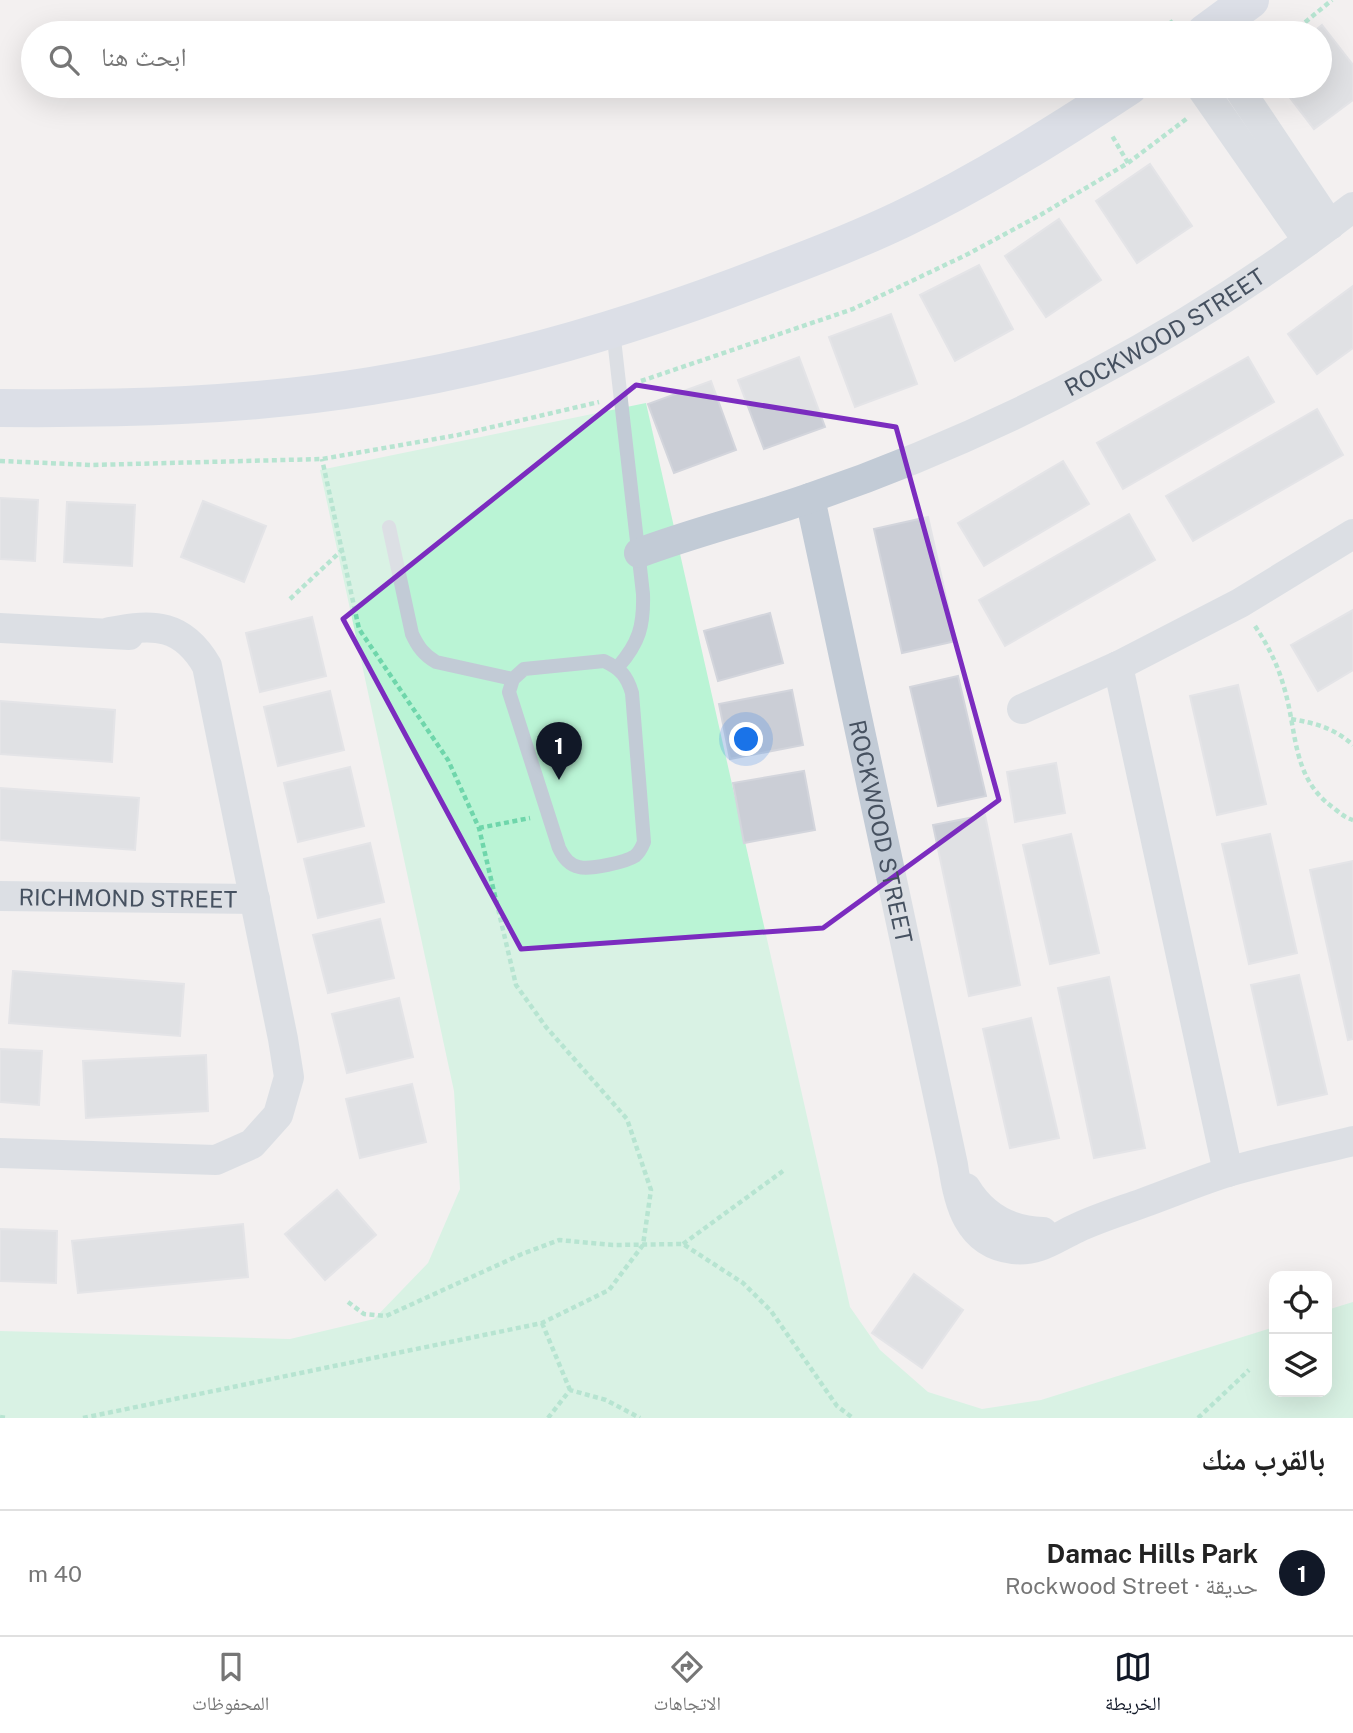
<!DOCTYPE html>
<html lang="ar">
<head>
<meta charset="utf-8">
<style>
	body { margin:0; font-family:"Public Sans","Noto Naskh Arabic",sans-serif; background:#f2f2f2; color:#222; direction:rtl }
	.controls { position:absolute; right:21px; bottom:21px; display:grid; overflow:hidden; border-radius:14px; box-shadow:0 7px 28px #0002 }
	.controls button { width:63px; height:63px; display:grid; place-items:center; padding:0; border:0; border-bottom:2px solid #e0e0e0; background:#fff; color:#222; font:35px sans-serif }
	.you { position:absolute; left:747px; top:740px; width:24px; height:24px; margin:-18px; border:5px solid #fff; border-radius:50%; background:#1a73e8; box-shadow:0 0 0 10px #1a73e833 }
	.badge { display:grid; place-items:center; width:46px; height:46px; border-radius:50%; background:#111827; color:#fff; font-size:23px; font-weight:700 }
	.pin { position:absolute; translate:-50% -58px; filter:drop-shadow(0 2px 4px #0008) }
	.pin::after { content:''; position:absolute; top:37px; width:24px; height:21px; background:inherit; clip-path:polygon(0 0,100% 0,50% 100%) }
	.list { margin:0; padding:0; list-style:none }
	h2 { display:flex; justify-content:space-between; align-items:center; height:91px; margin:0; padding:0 28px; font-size:30px }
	h2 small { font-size:23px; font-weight:400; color:#767676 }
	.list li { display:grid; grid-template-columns:46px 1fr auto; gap:21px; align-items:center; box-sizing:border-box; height:126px; padding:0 28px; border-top:2px solid #e0e0e0 }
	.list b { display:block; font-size:26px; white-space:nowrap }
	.list p { margin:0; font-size:23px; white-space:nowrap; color:#767676 }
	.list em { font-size:23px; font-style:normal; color:#767676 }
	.icon { flex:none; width:38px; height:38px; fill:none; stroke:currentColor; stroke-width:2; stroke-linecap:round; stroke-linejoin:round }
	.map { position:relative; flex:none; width:1353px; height:1418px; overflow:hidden; direction:ltr }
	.search { position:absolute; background:#fff; box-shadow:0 7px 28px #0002; left:21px; right:21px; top:21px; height:77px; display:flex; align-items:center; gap:18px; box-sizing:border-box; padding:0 24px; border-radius:38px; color:#767676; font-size:26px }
	.sheet { height:217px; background:#fff }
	nav { display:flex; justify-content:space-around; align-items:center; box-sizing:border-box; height:98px; border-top:2px solid #e0e0e0; background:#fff; font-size:19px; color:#767676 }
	nav a { display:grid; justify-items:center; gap:4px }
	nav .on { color:#111827 }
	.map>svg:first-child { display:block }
</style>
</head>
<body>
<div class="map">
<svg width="1353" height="1418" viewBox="0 0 1353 1418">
	<rect width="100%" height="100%" fill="#f3f0f0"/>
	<path fill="#baf4d5" d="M646,403l204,904 30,43 48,42 54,17 59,-9 233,-73v65h53v-82l26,-8v116h-1353v-87l290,8 84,-20 54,-56 32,-74 -6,-98 -134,-621z"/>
	<path fill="#cbced6" stroke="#d3d5dc" stroke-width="2" d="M1322,25l31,40v35l-39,29 -33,-43h39v-53h-8z
		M1150,164l42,62 -55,37 -41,-62z
		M1059,219l42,61 -55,37 -41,-61z
		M979,265l34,64 -58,32 -35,-66z
		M1353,286v62l-36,26 -29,-40z
		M891,314l26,70 -62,23 -26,-70z
		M799,357l26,70 -61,22 -26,-69z
		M1248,357l26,45 -151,87 -26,-46z
		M711,381l25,69 -62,23 -26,-69z
		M1317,409l26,46 -150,86 -27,-45z
		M1063,461l26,43 -105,62 -26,-43z
		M0,498l38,2 -3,61 -35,-2z
		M203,501l63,25 -22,56 -63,-25z
		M67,502l68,3 -3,61 -68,-4z
		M1129,514l26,46 -150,86 -26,-46z
		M928,517l28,124 -54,12 -28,-124z
		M1353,610v60l-35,21 -27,-46z
		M770,613l13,50 -65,18 -14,-50z
		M312,617l14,59 -66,16 -14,-59z
		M958,676l28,120 -48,10 -28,-119z
		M1238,685l28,119 -49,11 -27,-119z
		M792,690l11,55 -73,14 -11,-55z
		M330,691l14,59 -66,16 -14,-59z
		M0,701l115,9 -3,52 -112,-8z
		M1056,763l9,50 -50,9 -8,-50z
		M350,767l14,59 -66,16 -14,-59z
		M804,771l11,59 -71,13 -11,-60z
		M0,788l139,10 -4,52 -135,-10z
		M985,815l35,170 -51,11 -36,-171z
		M1071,834l28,119 -49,11 -27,-119z
		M1270,834l27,119 -48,11 -27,-120z
		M370,843l14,59 -66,16 -14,-59z
		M1353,861v178l-5,1 -38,-170z
		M380,919l14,59 -66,15 -15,-58z
		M13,971l171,13 -4,52 -171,-13z
		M1299,975l28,119 -49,11 -27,-120z
		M1109,977l36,171 -51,10 -36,-170z
		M399,998l14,59 -66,16 -15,-59z
		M1031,1018l28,120 -49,10 -27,-119z
		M0,1049l42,2 -3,54 -39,-3z
		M206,1055l2,56 -122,7 -3,-57z
		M412,1084l14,58 -66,16 -14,-59z
		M337,1190l39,45 -51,45 -40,-46z
		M243,1224l5,53 -170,16 -6,-52z
		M0,1229l57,2 -1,52 -56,-2z
		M914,1274l49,36 -41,58 -50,-35z"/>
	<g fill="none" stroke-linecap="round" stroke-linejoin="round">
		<path stroke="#6fd6ab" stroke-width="4.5" stroke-dasharray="5 3.5" stroke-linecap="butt" d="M1156,33l17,-12
			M1292,33l40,-33
			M1128,163l61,-46
			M641,381l212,-72 115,-55 74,-40 86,-51 -17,-29
			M0,461l92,4 230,-6 136,-24 141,-33
			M290,599l51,-48
			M1255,626c12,18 22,37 28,58 15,46 7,94 52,125 6,5 11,9 18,11
			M1291,719c24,4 43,9 62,26
			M479,828l51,-10
			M683,1244l100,-73
			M348,1302l16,12 22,2 136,-62 37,-14 54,5 70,-1 60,39 28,28 66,95 16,12
			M542,1323l28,67
			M0,1417l7,1
			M83,1418l459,-95 67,-33 34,-45 8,-55 -24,-71 -81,-92 -30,-42 -37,-157 -31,-68 -89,-131 -37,-170
			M548,1418l22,-28 36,10 34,18
			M1198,1418l51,-48"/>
		<path stroke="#c2cbd6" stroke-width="14" d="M613,330l30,264c1,32 -4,49 -25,73
			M389,527l23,107c6,13 12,21 24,28l77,17
			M604,661c17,8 23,15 28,32l12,149c-2,5 -4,10 -9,14 -9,6 -45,14 -56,11 -10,-2 -16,-10 -20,-19l-50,-156 4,-13 11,-10z"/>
		<g stroke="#c2cbd6" stroke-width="30">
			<path d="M1200,86l108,155"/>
			<path d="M1237,86l93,139"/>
			<path id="s1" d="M810,498l143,667c5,37 15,79 60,84 26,3 42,-11 64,-21 21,-10 44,-17 66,-25 28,-10 56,-22 85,-31 41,-12 84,-21 125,-31"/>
			<path id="s2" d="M639,553c56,-21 114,-35 171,-55 190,-65 385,-167 543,-291"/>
			<path d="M0,628l129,7"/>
			<path d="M1118,666l110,506"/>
			<path d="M1022,709l96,-43 122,-63 113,-69"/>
			<path id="s3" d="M0,896l255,3"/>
			<path d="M0,1153l216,7 36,-16 26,-29 11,-38 -6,-38 -76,-373c-24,-42 -53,-43 -97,-34"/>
			<path d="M966,1188c17,28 44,43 77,44"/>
		</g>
		<path stroke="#c1cbdb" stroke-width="38" d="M1205,33l45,-33
			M0,408c124,1 249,-2 371,-22 138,-22 273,-63 403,-114 43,-16 86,-33 128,-53 79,-38 154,-85 227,-133"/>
	</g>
	<path d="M0 0H1353V1418H0ZM636,385l260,42 103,373 -176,128 -302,21 -178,-330z" fill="#f3f0f0" fill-opacity=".55" fill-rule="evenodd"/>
	<path fill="none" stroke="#7b2cbf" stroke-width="5" stroke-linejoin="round" d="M636,385l260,42 103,373 -176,128 -302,21 -178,-330z"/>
	<g text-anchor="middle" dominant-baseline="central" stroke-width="7" stroke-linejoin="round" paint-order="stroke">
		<g font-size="23" fill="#465160" stroke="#fff">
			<text stroke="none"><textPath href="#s2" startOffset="572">ROCKWOOD STREET</textPath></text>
			<text stroke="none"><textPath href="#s1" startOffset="341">ROCKWOOD STREET</textPath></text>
			<text stroke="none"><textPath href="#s3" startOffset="128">RICHMOND STREET</textPath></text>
		</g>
	</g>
</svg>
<div class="controls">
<button><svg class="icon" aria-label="locate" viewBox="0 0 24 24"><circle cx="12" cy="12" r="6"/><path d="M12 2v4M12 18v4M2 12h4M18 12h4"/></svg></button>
<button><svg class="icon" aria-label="layers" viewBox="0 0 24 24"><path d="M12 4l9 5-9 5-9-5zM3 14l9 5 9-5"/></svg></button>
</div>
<div class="you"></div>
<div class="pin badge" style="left:559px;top:780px">1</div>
<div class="search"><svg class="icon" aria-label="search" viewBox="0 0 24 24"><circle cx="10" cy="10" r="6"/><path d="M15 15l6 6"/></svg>ابحث هنا</div>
</div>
<section class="sheet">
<h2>بالقرب منك<small></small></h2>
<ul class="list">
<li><span class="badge">1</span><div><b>Damac Hills Park</b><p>حديقة · Rockwood Street</p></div><em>40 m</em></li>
</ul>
</section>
<nav>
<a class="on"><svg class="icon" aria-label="map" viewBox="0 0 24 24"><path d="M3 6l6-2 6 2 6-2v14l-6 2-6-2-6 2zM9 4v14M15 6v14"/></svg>الخريطة</a>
<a><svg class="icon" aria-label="directions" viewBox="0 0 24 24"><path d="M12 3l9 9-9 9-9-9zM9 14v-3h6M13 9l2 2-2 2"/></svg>الاتجاهات</a>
<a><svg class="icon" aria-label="saved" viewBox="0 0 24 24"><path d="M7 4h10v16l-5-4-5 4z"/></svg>المحفوظات</a>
</nav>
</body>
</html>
